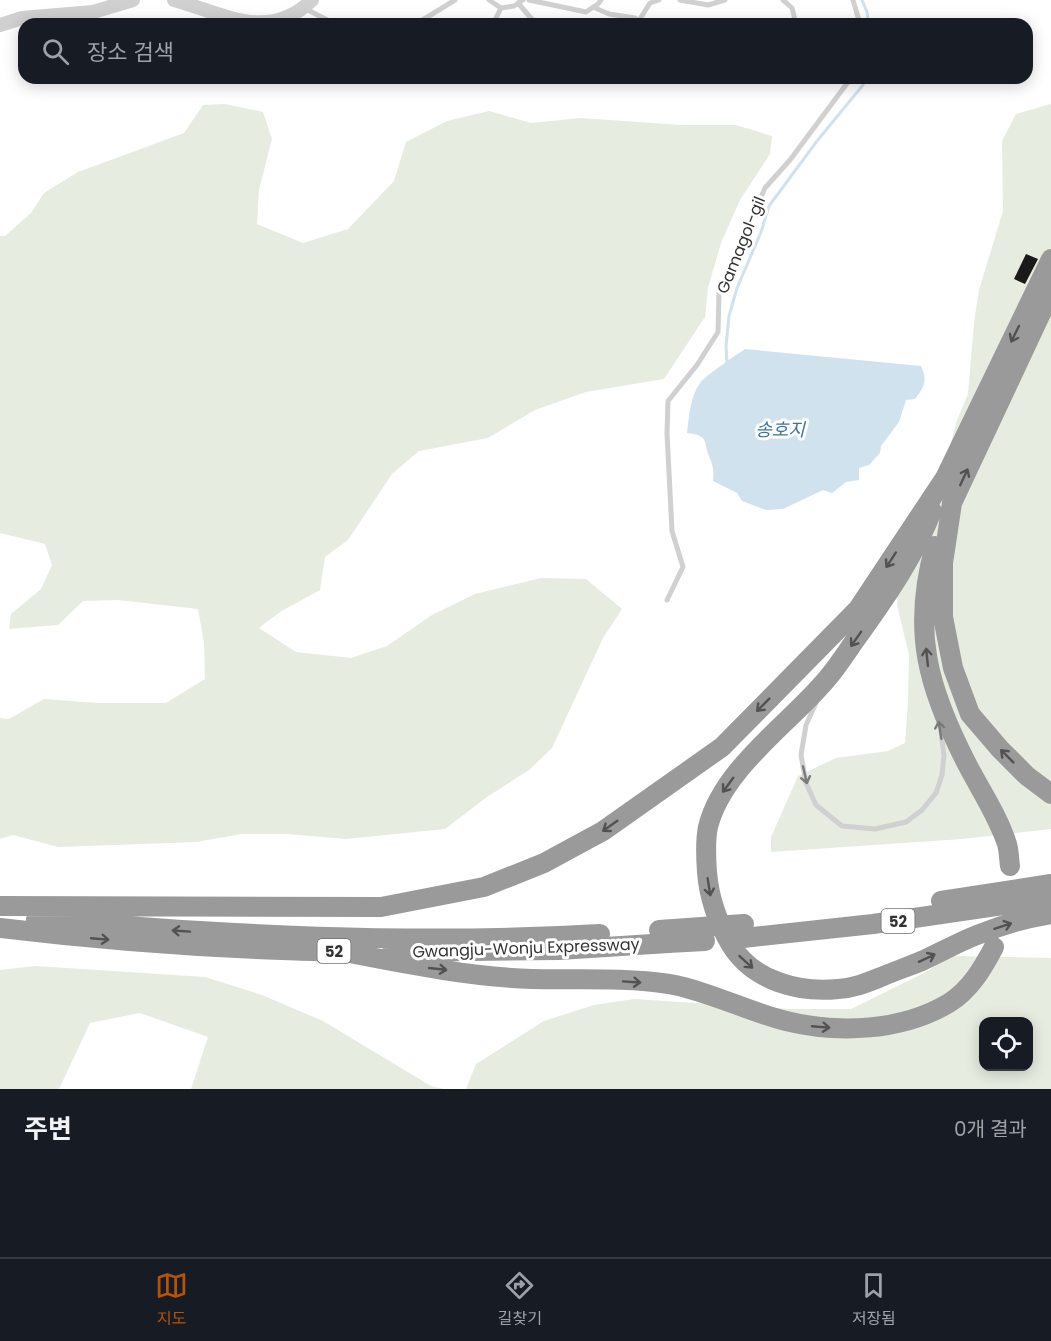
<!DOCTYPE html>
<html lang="ko">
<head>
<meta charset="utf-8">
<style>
	body { margin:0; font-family:Poppins,"Noto Sans KR",sans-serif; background:#242831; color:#f1f3f6 }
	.controls { position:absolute; right:18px; bottom:18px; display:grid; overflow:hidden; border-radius:12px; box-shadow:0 3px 15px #0003 }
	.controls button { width:54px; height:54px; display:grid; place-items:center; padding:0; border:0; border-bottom:2px solid #363941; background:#171b24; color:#f1f3f6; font:30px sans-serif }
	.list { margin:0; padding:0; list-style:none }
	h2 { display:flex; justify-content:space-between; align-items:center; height:78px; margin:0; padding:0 24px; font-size:26px }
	h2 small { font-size:20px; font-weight:400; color:#9ea1a6 }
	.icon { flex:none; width:33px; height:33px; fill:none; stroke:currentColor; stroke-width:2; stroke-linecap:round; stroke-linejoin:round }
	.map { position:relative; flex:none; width:1051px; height:1089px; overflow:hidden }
	.search { position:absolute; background:#171b24; box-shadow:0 3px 15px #0003; left:18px; right:18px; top:18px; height:66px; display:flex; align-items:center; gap:15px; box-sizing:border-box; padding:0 21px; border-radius:18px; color:#9ea1a6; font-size:22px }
	.sheet { height:168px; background:#171b24 }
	nav { display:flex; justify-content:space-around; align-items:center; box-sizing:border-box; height:84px; border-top:2px solid #363941; background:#171b24; font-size:16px; color:#9ea1a6 }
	nav a { display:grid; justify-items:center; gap:3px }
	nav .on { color:#b45309 }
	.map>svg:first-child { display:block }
</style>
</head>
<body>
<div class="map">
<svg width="1051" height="1089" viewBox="0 0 1051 1089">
	<rect width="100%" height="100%" fill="#fff"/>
	<path fill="#e6ecdf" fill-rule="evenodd" d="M225,104l38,8 9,27 -13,51 -2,34 46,19 45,-14 46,-48 12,-39 41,-21 42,-10 42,12 50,-5 100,7h55l36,11 -2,18 -30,46 -19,43 -13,45 -3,29 -41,62 -78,13 -51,18 -47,28 -69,13 -27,23 -44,66 -23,17 -5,33 -40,22 -21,16 37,24 55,6 36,-12 45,-31 43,-21 66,-16 45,1 36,30 -19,29 -51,110 -23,22 -42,27 -42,32 -99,10 -59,-5h-45l-46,8 -138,5 -45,-12 -13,4v-121l9,1 35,-20 54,4h68l39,-24 -1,-36 -6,-34 -80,-9 -35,1 -25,24 -49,4 2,-15 30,-25 11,-24 -7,-21 -45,-11v-297h5l26,-23 13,-20 34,-21 106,-39 19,-28z
		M1051,104v725l-89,10 -191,13v-15l27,-61 38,-18 52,-7 17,-8 3,-41 1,-47 -12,-50 1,-54 37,-49 22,-82 11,-26 6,-72 5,-32 24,-79 -1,-70 14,-27z
		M952,956l99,2v131h-585l10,-25 68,-43 50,-16 40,-6 155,10h62l73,-36zM984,1022h44v44h-44z
		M36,966l169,11 57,18 61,26 108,65 13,3h-253l17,-52 -68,-24 -50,10 -31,66h-59v-119z"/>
	<path fill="#cfe2ee" d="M745,349l176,17c7,15 3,21 -6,33l-9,1 -7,22 -18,24 -1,7 -11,12 -10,3v12l-13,2 -14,11 -9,-3 -40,19 -17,1 -24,-9 -5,-8 -24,-12c1,-10 0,-16 -4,-25 -6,-16 0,-20 -22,-23 2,-16 3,-36 13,-50 4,-6 37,-29 45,-34z"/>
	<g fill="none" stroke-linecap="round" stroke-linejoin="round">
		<path stroke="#cfe2ee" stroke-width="3" d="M862,0l5,12 2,12
			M727,362l-1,-16 3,-30 8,-28 24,-56 8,-26 48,-65 46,-56 1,-7"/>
	</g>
	<path fill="#1a1a1a" d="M1026,254l12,5 -13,25 -11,-5z"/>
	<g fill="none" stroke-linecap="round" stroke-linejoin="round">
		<path stroke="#d0d0d0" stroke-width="5" d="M489,0l12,8 13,-2 9,-6
			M529,0l57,12 12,-8 3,-4
			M680,0l28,5 17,-5
			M783,0l9,8 4,16
			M853,0l7,24
			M518,3l18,21
			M593,7l16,7 26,4 4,6
			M304,8l31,16
			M638,22l12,-19 9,-3
			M416,24l39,-24
			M493,24l8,-16
			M667,600l16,-33 -11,-36 -5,-98 1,-32 29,-36 21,-33 1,-39 46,-105 25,-28 61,-82
			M816,703l-10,22 -5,30 5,28 10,22 26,21 33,3 31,-7 16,-12 14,-17 6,-18 2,-20 -4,-30"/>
		<path stroke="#d0d0d0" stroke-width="14" d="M174,0c48,13 94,43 138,0
			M0,25l22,-7 71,-6 40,-12"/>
		<path stroke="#9a9a9a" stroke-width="20" d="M1051,292l-99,211 -9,60v54l10,51 17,46 30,35 27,27 24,18
			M932,511c-17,44 -44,83 -71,121 -12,16 -22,33 -35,48 -37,44 -104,89 -118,147 -3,14 -2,31 -1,45 2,26 11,51 24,73 22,36 68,48 107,44 16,-1 28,-6 43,-12 14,-6 29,-11 43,-17 17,-8 35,-18 53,-25 24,-10 49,-17 74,-21
			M935,546c-24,85 -7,143 33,220 13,25 30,50 39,78 2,7 2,15 3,22
			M941,901l110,-17
			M0,906l381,1 103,-20 60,-24 59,-32 119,-84 136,-138 87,-131 106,-219
			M36,919c187,16 376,26 564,15
			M0,928c116,14 233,22 350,24
			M743,938l130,-14 178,-26
			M339,951c62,12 130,26 193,28 45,1 92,-2 137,5 40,7 77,27 117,37 53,13 116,10 163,-18 21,-13 34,-35 45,-56
			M392,952l167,-2 109,-7"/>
		<path stroke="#9a9a9a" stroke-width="20" d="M659,930l85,-6
			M668,943l37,-2"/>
	</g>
	<defs><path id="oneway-shaft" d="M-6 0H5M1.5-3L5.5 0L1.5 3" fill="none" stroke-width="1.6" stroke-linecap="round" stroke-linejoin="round" transform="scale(1.5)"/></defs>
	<g stroke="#525252">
		<use href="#oneway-shaft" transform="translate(1015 334) rotate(116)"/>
		<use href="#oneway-shaft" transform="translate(964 477) rotate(-65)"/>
		<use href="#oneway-shaft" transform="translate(891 560) rotate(123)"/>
		<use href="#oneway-shaft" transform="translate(856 639) rotate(125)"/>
		<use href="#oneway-shaft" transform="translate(927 657) rotate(-96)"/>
		<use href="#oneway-shaft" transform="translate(763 705) rotate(135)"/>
		<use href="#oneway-shaft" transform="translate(1007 756) rotate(-135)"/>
		<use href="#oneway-shaft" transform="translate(728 785) rotate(126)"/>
		<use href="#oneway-shaft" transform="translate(610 826) rotate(145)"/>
		<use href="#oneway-shaft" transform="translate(709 887) rotate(81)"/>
		<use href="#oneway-shaft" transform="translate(1003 926) rotate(-18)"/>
		<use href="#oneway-shaft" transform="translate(181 931) rotate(-176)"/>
		<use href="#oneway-shaft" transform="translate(100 939) rotate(5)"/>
		<use href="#oneway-shaft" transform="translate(927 958) rotate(-25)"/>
		<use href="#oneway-shaft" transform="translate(746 962) rotate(42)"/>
		<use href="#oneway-shaft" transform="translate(438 969) rotate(6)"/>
		<use href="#oneway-shaft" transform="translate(632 982) rotate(4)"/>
		<use href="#oneway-shaft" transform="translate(821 1027) rotate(5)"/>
	</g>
	<g stroke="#7a7a7a">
		<use href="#oneway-shaft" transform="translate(940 730) rotate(-99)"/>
		<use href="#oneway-shaft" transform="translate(805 775) rotate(77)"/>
	</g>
	<g text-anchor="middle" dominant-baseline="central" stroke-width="6" stroke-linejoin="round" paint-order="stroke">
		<g fill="#fff" stroke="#707070" stroke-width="1.5">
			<rect x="881.5" y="909" width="33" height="24" rx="4.5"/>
			<rect x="317.5" y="939" width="33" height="24" rx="4.5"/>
		</g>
		<g font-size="15" font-weight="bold" fill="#333">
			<text x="898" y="921">52</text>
			<text x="334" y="951">52</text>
		</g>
		<g font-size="16" fill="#333" stroke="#fff">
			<text transform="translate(741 245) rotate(-68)">Gamagol-gil</text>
			<text transform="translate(526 948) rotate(-2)">Gwangju-Wonju Expressway</text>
		</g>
		<g font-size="18" font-style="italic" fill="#3f7597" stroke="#fff">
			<text x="780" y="429">송호지</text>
		</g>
	</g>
</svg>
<div class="controls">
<button><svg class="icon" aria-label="locate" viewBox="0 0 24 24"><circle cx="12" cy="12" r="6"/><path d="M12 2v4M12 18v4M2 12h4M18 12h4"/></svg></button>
</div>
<div class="search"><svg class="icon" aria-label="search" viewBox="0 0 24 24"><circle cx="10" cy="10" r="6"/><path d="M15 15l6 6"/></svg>장소 검색</div>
</div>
<section class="sheet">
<h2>주변<small>0개 결과</small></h2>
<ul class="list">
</ul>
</section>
<nav>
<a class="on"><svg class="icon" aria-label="map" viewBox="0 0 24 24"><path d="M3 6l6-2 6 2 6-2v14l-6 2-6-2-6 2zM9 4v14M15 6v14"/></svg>지도</a>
<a><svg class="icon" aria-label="directions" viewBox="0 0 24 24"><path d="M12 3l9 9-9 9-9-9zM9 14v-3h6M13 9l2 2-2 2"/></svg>길찾기</a>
<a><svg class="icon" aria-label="saved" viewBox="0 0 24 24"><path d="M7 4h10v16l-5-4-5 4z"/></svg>저장됨</a>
</nav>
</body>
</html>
